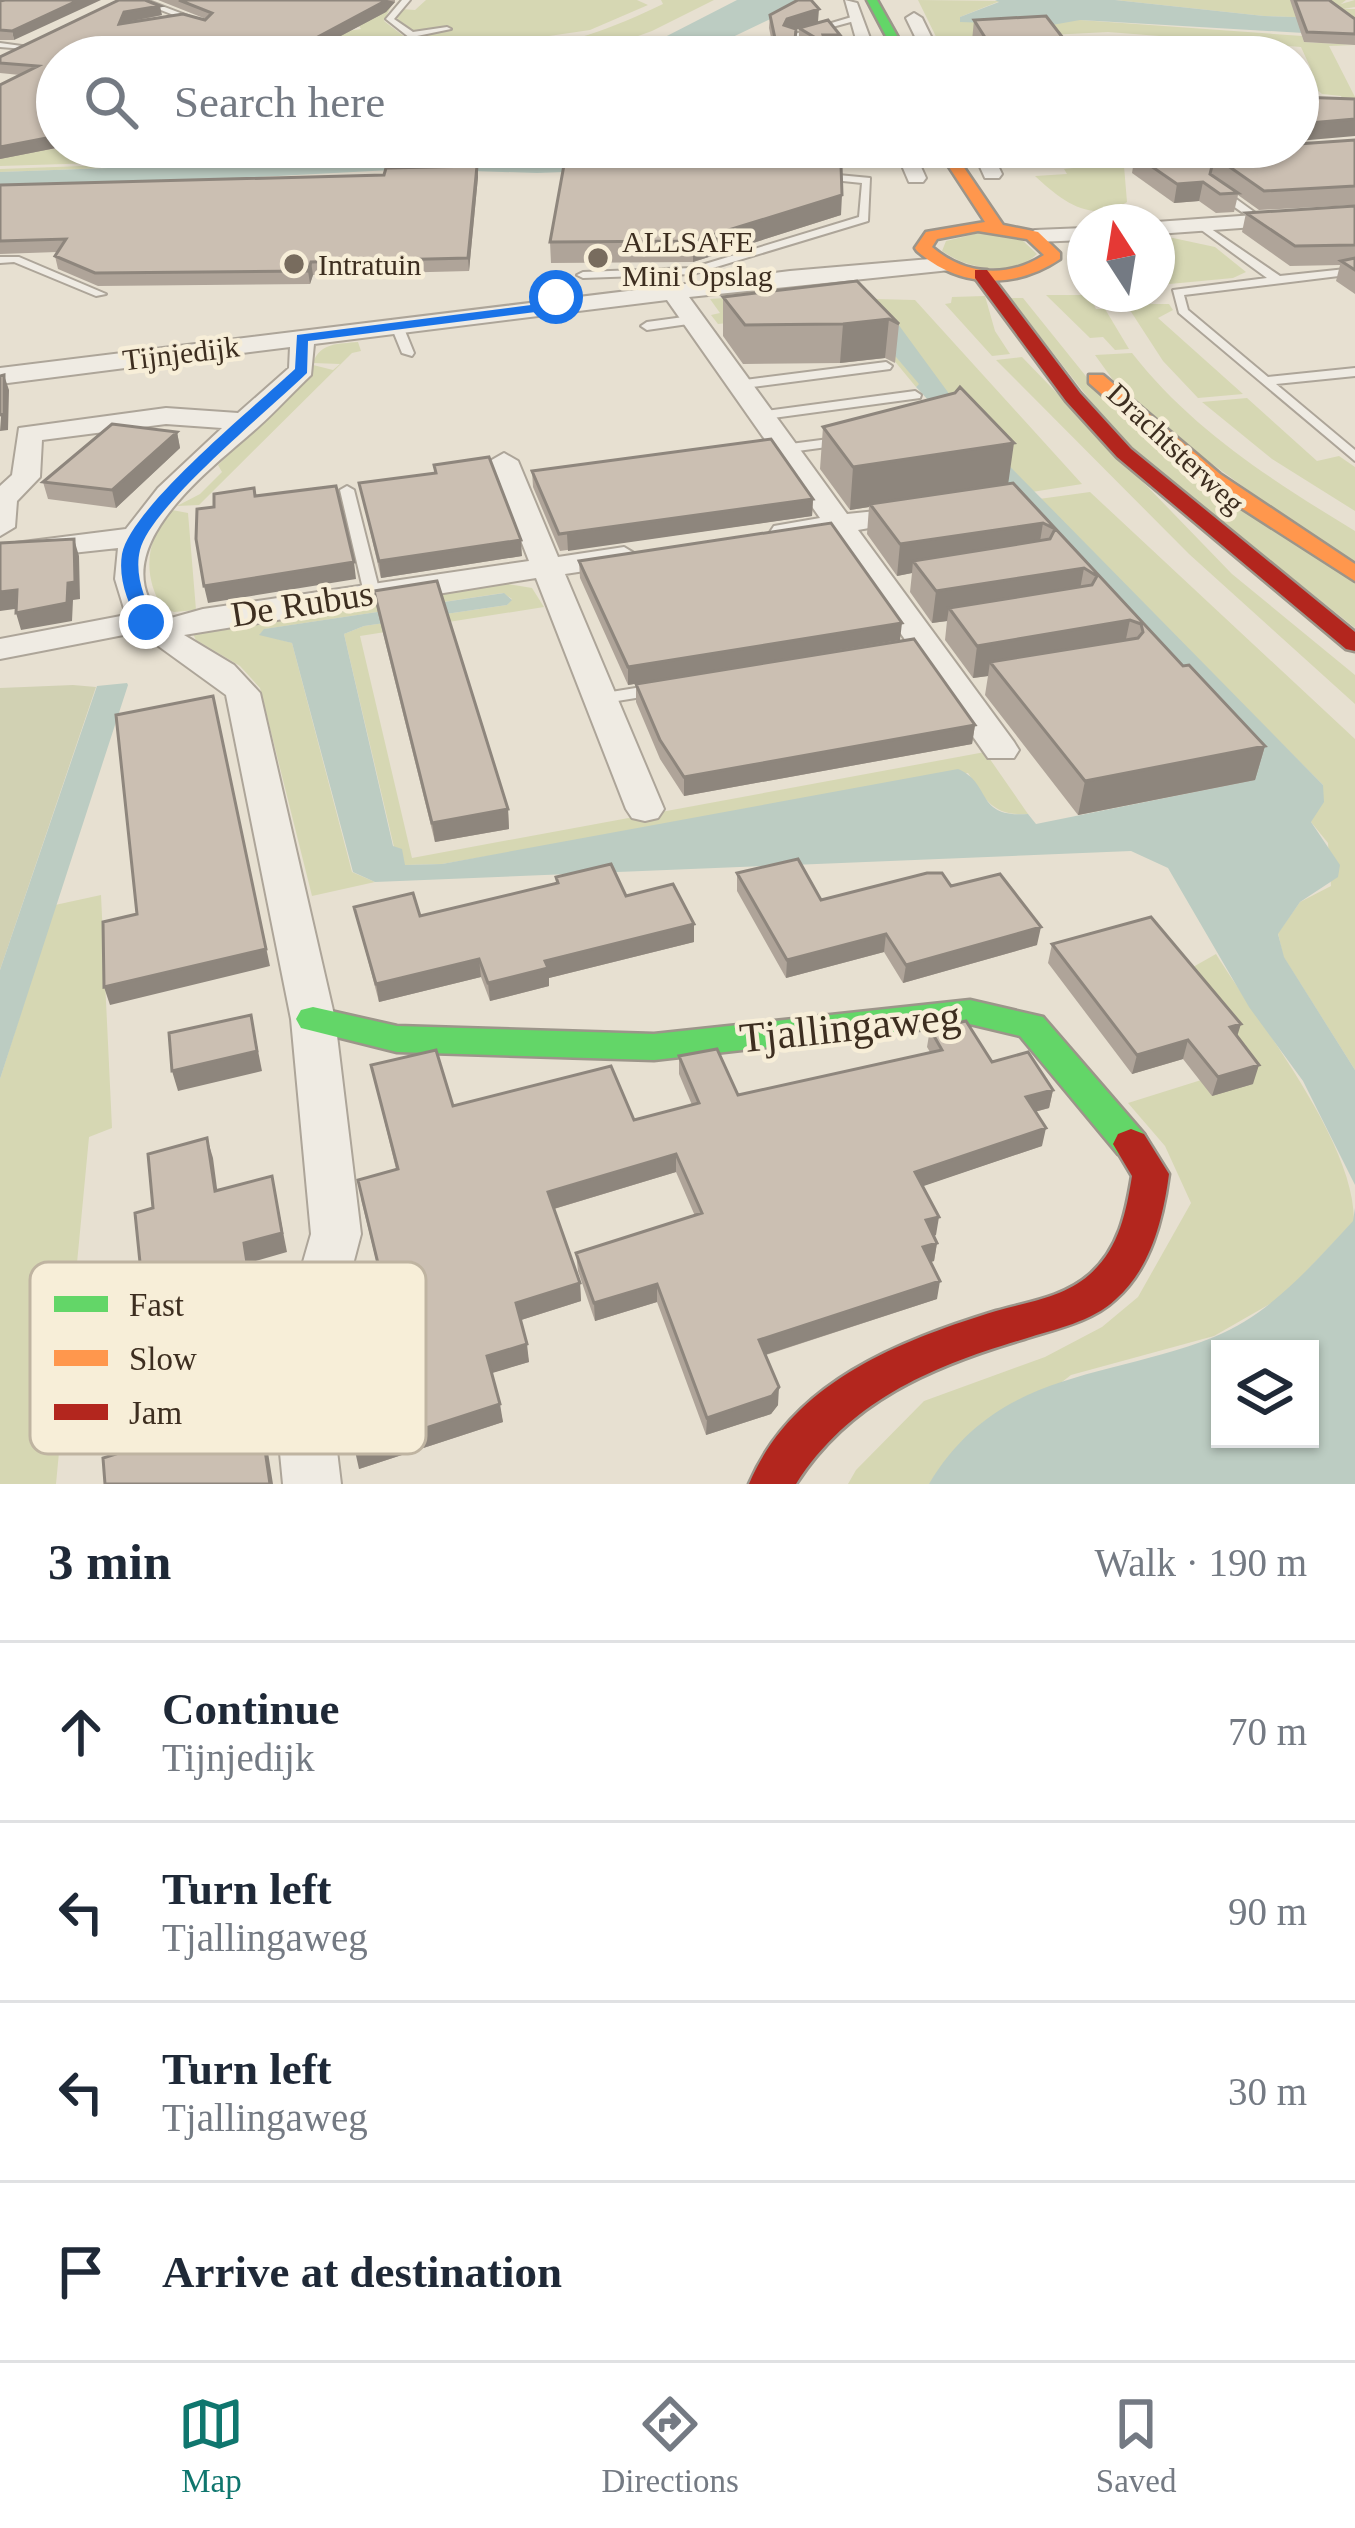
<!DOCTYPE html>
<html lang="en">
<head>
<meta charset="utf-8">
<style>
	body { margin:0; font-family:"Times New Roman",serif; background:#f6f6f7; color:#1f2937 }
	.controls { position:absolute; right:36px; bottom:36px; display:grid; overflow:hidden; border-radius:0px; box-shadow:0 3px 9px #0004 }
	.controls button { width:108px; height:108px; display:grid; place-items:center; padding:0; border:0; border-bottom:3px solid #e0e1e3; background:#fff; color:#1f2937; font:60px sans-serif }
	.compass { position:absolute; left:1067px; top:204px; width:108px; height:108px; border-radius:50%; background:#fff; box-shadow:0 3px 9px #0004; rotate:348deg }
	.stop { position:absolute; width:36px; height:36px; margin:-27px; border:9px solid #1a73e8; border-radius:50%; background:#fff }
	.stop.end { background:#1a73e8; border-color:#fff; box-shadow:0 3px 12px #0008 }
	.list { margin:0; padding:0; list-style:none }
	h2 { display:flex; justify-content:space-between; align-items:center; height:156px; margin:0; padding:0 48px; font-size:51px }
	h2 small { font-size:39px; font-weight:400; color:#747a83 }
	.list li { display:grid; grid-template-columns:78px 1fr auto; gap:36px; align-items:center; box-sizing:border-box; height:180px; padding:0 48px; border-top:3px solid #e0e1e3 }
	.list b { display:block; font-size:45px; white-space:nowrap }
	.list p { margin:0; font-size:39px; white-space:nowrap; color:#747a83 }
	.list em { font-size:39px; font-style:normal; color:#747a83 }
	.icon { flex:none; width:66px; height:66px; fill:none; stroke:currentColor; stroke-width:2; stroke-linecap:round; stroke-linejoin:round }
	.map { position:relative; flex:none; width:1355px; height:1484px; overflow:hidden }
	.search { position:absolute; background:#fff; box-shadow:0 3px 9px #0004; left:36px; right:36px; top:36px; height:132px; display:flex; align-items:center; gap:30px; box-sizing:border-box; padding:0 42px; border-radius:66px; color:#747a83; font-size:45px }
	.sheet { height:876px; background:#fff }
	nav { display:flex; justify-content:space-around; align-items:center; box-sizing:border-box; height:168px; border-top:3px solid #e0e1e3; background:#fff; font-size:33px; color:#747a83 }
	nav a { display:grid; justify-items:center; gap:6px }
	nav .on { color:#0f766e }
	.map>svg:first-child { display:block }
</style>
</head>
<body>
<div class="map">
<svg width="1355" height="1484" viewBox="0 0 1355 1484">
	<rect width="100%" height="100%" fill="#e7e0d1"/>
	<path fill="#d6d7b3" d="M426,0h211l11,5 -58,25 -123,18c67,11 136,-15 196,-44l-2,-4h53l-62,31 -72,26 -147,-10 -38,-30 6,-8 14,1z
		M918,0l82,1 -40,16 120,3 222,16 2,6 51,3 -26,1 26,51v12h-7l-7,-13 -19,-2 -24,-21 13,-4 -10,-22 -193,-15 -137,7 1,5 -24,2 4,11h-6z
		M1115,0h231l-5,4 14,-4v7l-12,2h12v10l-91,-3z
		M391,6l-7,15 26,20 -78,16h-157l186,-28 -2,-3z
		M222,147l-26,13 -196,6v-16z
		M491,147h42v9l28,4 57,-1 -24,5 -150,1z
		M1061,147h48l21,16 -6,3 3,36c-36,23 -66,-2 -92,-26l32,-2 -3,-5 18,-2z
		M378,148l-55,12 -323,12v-3l278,-10z
		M979,233l42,6 16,15c-24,24 -70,15 -95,-3l4,-10z
		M1173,238l42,9 31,25 -13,6 -74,7 3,8 -5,1v-54z
		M1046,295h43l7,14h9l24,40 -14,1 -12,-13 -13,1z
		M753,296l162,4 167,184 -50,8 -90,-103 -80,-72 58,67 -4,3 -33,-40 -146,-25 -19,2 -7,-9 9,-2 -10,-14z
		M985,296l10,35 15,23 -18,2 -47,-52 6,-1 1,-6z
		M1010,298h13l70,87 262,197v46l-230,-183z
		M1126,304h43l4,6 -15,8 85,76 -45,4 -35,-37z
		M358,342l3,9 -9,2 -153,152 -22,1 23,-12 22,-22 -4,-7 89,-86 6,-14 20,5 7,-6 -27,-1c7,-21 26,-19 45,-21z
		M1132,353c60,77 141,128 223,178v37l-224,-163 -36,-50z
		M1022,357l210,217 123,101v29l-166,-150 -193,-194z
		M1247,398l70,63 22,-5 16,11v44l-83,-52 -70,-57z
		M1090,492l265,247v331l-72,-114 -5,-23 22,-31 31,-16 -3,-43 -17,-21 12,-37 -284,-286z
		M172,510l16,3 8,97 -22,2 -12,-5c-20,-33 -16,-69 10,-97z
		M497,582l35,6 12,19 -184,29 52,222 573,-106 43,62c-35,2 -42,-13 -60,-41l-526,91 -38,1 -10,-18 -50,-213 20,-8 143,-21 5,-6 -9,-6 -238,36 -5,5 32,9 60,229 23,10 -63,14 -52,-208 -20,-22 -44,-26 -3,-6z
		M101,895l11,233 -23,9 -33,347h-56v-405l55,-174z
		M1216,954c42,68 139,188 138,267l-72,76 -68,39 -143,39 -142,109h-81l8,-14 68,-69 121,-44 57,-30 36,-30 53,-94 -26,-57 -37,-43 121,-38 -56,-98z"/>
	<path fill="#d1d1b3" d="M73,685l23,2 -96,283v-282z"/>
	<path fill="#bcccc2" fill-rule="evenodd" d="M737,0h73l-119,57h-65z
		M995,0h120l149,16 91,3v17l-275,-16 -28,5 -92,-3v-5l39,-15z
		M378,147h113l-46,18 8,3 141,-4 24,-9 -11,-8h38l12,13 17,3 190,-2 -327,12 -127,-4 -410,22v-19l323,-12z
		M744,300l117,2 37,22 82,112 343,349 1,17 -13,20 29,43 -2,12 -38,25 -22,32 6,23 71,113v115l-52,-104 -54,-74 -81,-139 -37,-17 -756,31 -22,-10 -61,-229 -33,-8 5,-6 240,-36 8,7 -5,5 -143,21 -20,8 49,212 9,3 3,16 37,-1 516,-95c35,15 16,49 70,45l8,10 218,-44 -224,-256 -122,19 -7,-3 -2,-9 125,-19 3,-5 -111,-120 3,-3 -57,-67 -8,-5 -105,12 -17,-5 -9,-16z
		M127,683l1,2 -128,394v-109l97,-284z
		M1355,1208v276h-426c69,-115 177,-104 285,-147 58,-24 97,-71 139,-116zM1220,1349h90v90h-90z"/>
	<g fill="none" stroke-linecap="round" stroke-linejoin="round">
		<g stroke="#ada599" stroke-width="4">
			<path id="lane" d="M135,0h11l58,22 -7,2z
				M402,0h8l-16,19 19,13 34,-5 4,2 -34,7 -1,11 -59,10h-18l70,-14 1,-5 -24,-19z
				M855,16l3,4 -66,18 -4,-2z
				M0,43l29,4 -4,2 -25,-2z
				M817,173l53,5 -2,43 -175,53 -110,4 -6,-3 6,-3 109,-4 167,-51 3,-34 -48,-5v-4z
				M1213,188h8l47,34 -9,2 -46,-32z
				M1204,224l76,52 75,-8v6l-171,21 4,15 80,67 87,-9v8l-79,8 79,66v11l-176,-148 -6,-23 94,-12 -67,-49v-4z
				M0,257h19l87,37 -10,2 -82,-34 -14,1z
				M542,279h8l18,26 -2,2h-8l-18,-26z
				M691,316l4,1v6l-48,7 -6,-4 6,-4z
				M397,322l6,4 11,27 -2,3 -10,-3 -11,-27z
				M886,362l6,4 -2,3 -153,20 -6,-4 6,-4z
				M915,391l6,4 -1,3 -161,22 -7,-4 7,-4z
				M844,437l7,4 -2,3 -66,9 -7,-4 7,-4z
				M347,486l7,4 26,103 -2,3h-12l-2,-3 -24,-103z
				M660,684l9,5 -3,4 -67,11 -9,-5 9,-5z"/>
		</g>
		<g stroke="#ada599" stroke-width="4">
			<path id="street" d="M845,0l12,3 20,54h-16z
				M914,13l8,5 19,39h-16l-19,-39z
				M894,147h18l14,31 -3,4h-14z
				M971,147h18l13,27 -3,4h-14z
				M1355,208v12l-198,14 -1,-12z
				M1085,228v12l-50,2 -11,-6 11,-6z
				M942,258l11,7 -3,5 -261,27 158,217 78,-8 5,6 -5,6 -67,12 156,212 5,8 -5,8h-26l-157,-224 -57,4 -4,-6 4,-6 46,-8 -153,-218 -353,44 -3,31c-18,17 -36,37 -53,52 -44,40 -162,124 -94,193l39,-11 326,-48 -39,-100 14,-8 14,8 40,96 66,-10 15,9 -15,9 -59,9 99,235 -6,9 -13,3 -13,-3 -6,-9 -90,-231 -352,57 50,30 26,28 75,326 26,215 -22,84 -8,83 10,83h-58l-8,-83 12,-83 24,-84 -20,-215 -65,-324 -87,-63 -139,27v-20l126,-24 -11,-36 3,-31 -92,10 -15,-9 4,-6 111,-14 32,-41 64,-60 -56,-4 -124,16 -2,37 -23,24 -2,26 -15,9v-50l12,-11 7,-47 147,-20 72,5 51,-45 1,-21 -290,37v-16l790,-97z"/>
		</g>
		<g stroke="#9c958a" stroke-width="5">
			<path id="fast" d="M867,0h10l32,57h-12z
				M970,1000l73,17 101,117 5,10 -5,10 -13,5 -13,-5 -98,-118 -50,-12 -316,36 -257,-8 -96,-24 -5,-9 5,-9 12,-3 84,19 257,8z"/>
		</g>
		<g stroke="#9c958a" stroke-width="5">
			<path id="slow" d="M936,147h14l53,78 35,7 22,21v6c-46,31 -101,29 -143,-8l-2,-3 11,-16 59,-10zM978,231l49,8 17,16c-37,24 -79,20 -112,-8l5,-8z
				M1089,375h14l117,99 135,90v17l-151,-97 -115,-101z"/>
		</g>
		<g stroke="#9c958a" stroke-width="5">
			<path id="jam" d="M975,270h12l93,123 51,56 224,183v19l-9,-2 -229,-192 -51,-56 -91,-123z
				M1131,1129l13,5 25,40c-6,45 -18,94 -53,125 -24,23 -61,30 -92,40 -92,27 -175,62 -228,145h-47c43,-102 150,-143 247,-173 32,-9 68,-14 93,-36 30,-26 37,-62 43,-99l-19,-32 5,-10z"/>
		</g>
		<use href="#lane" fill="#efebe3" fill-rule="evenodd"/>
		<use href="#street" fill="#efebe3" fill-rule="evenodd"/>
		<use href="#fast" fill="#63d668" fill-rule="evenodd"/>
		<use href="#slow" fill="#ff974d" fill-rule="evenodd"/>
		<use href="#jam" fill="#b3261e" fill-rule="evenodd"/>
	</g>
	<path fill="#afa499" d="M5,0l9,40h-14v-39z
		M119,0l43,15 -36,8 80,-4 -48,-19h237v2l-9,10 -85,45h-244l4,90 -61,12v-74l20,-10 -20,-2v-10z
		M1290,0h39l26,19v26l-51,-3z
		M770,15l48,7 -23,7v11l4,1v-13l41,7v13h-13l3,9h-55l-6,-29z
		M974,20l99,31 -1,6h-90l-10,-16z
		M1355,140v65l-96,5 -21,-15 -4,17 -18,1 -17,-12 -25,2 -42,-30 3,-18z
		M698,147h138l5,68 -148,47 -142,1 -1,-21 120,-78h29z
		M477,166l1,11 -9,94 -156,4 -3,9 -212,2 -40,-17 -3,-13 2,-4 -57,2v-69l384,-10z
		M1355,206v88l-19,-13 4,-16 -50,1 -48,-34 4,-19z
		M857,281l42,43 -4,39 -10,-5 -45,5 -97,1 -20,-28v-39z
		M823,427l185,57 5,-1 170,183 82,80 -10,34 -177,35 -93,-120 3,-19 -15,2 -28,-38 2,-19 -15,2 -22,-31 2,-19 -15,3 -30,-42 2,-27 -19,3 -30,-41z
		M177,432l3,16 -64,60 -68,-9 -5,-17z
		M532,471l281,28 -1,17 -252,35 -27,-64z
		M359,483l163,73 -141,22z
		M579,561l321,79 -272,45 -48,-107z
		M374,591l134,218 1,20 -74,13 -58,-233z
		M636,684l339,41 -3,19 -288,52 -24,-37 -24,-57z
		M737,873l84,27 130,-14 86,59 -134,38 -19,-31 -98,26 -49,-87z
		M556,877l70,19 68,28v18l-145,36v8l-59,15 -9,-24 -102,25 -25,-95 66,9 136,-32z
		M1052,944l185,93 16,47 -41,12 -29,-37 -51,15 -84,-111z
		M930,1029l62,33 61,28 -4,18 -14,4 7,34 -120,40 14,49 -2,1 3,7 -3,18 -3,1 6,37 -171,56 12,50 -7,9 -65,21 -49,-133 -62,19 -17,-50 -2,-18 119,-37 -19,-44 -122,37 26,74 1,18 -60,19 8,42 -38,11 12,49 -144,47 30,-68 -9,-125 -19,-77 35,-30 -25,-104 82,41 181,14 58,-15 -13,-31v-18l59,39 192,-43 -3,-5z"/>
	<path fill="#8e867d" d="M79,0h22l-87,40 -2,-9z
		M387,0l8,2 -9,10 -85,45h-14l-1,-3z
		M160,6l2,9 -36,7 -5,12 -2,-10 5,-12z
		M819,9l-1,13 -31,10 -3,-7 3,-6z
		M1355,119v17l-57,5v-17z
		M57,136v11h4l-61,12v-12z
		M477,166l1,11 -9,94 -1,-13z
		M1203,182l-4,19 -25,2 3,-19z
		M842,195l-1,20 -148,47v-21z
		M311,262l2,13 -3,9 -2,-13z
		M889,319l-4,39 -45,5 3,-39z
		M4,375l5,15 -1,40 -8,1z
		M177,432l3,16 -64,60 -4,-18z
		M1014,443l-6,42 -138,19 -1,3 -19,3 3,-43z
		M813,499l-1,17 -244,35 -1,-17z
		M1043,523l-5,31 -125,7 -1,12 -15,3 3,-32z
		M74,539l5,17 1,43 -7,1 -1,21 -51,9 -5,-17 52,-30z
		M521,540l1,16 -141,22 -2,-17z
		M354,562l2,17 -148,24 -4,-17z
		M1084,568l-6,32 -129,8 -2,13 -15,2 4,-32z
		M17,590l5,18 -22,3v-19z
		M1130,620l-7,33 -133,9 -2,14 -15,2 4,-32z
		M902,623l-2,17 -272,45v-18z
		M213,696l57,270 -160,39 -6,-18 162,-38z
		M975,725l-3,19 -288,52v-19z
		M1265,746l-10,34 -177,35 7,-34z
		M508,809l1,20 -74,13 -3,-19z
		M694,924v18l-145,36v8l-59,15 -2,-18 57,-22z
		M1041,927l-4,18 -134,38 3,-18z
		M886,934l-2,18 -98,26 1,-18z
		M479,959l2,18 -102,25 -3,-18z
		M251,1015l11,56 -84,20 -6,-20z
		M1241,1024l-6,19 -5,-16z
		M1188,1040l-5,19 -51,15 5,-19z
		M1259,1065l-6,19 -41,12 6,-19z
		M1053,1090l-4,18 -27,7 4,-18z
		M1046,1128l-4,18 -130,44 3,-18z
		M207,1138l6,20 7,53 -5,-20z
		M676,1154v18l-126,38 -2,-18z
		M272,1176l15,76 -38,11 15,93 -148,44 -8,-19 136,-138z
		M939,1217l-3,18 -13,4 3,-19z
		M937,1243l-3,18 -14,4 3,-18z
		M940,1281l-3,18 -179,58 1,-17z
		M580,1283l1,18 -63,20 -2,-18z
		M657,1284v18l-62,19 -1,-18z
		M527,1344l2,18 -40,12 -2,-18z
		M779,1387l-1,18 -7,9 -65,21 1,-17z
		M500,1404l3,18 -144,47 -4,-18z
		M259,1409l5,18 9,57h-3z"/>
	<path fill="#cbbfb2" stroke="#8e867d" stroke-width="3" d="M5,0h74l-67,31 -12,-1v-29z
		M119,0h26l15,6 -36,6 -5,12 64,-10 22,6 7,-7 -33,-13h208l-101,54 -20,-2 -8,5h-201v79l-57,11v-62l38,-19 -38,-3v-6z
		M798,0h13l8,9 -32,10 -3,6 12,4 -1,11 15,8 14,-5 -25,-15 29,-8 12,15h-17l7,22h-51l-9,-42z
		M1295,0h34l26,19v15l-48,-2z
		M1046,16l27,35 -80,-1 -19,-30z
		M1298,97l57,2v20l-57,5z
		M1355,140v46l-91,5 -40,-28 -11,-1 -3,12 28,19 -18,1 -17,-12 -26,2 -42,-29 116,-8h47v-3z
		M699,147h137l1,7h-138z
		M566,154h100l4,10 171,1 1,30 -149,46 -143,1z
		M477,166l-9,92 -157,4 -3,9 -213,2 -40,-17 11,-17 -66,2v-56l384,-10 2,-7z
		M1355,206v39l-60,1 -49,-33z
		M1355,258v12l-14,-9z
		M857,281l42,43 -10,-5 -46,5 -98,1 -22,-28z
		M4,375v39l-4,1v-39z
		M960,387l54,56 -161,24 -30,-40 132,-34z
		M112,424l65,8 -65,58 -69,-8z
		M771,439l42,60 -254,35 -27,-63z
		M489,457l32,83 -142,21 -20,-78 77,-10 -2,-8z
		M1013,483l170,183 6,-1 76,81 -180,35 -95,-119 148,-24 5,-6 -2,-8 -11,-4 -153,26 -28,-38 143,-23 5,-9 -13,-8 -148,23 -23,-30 137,-22 5,-10 -12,-6 -143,21 -30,-40z
		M336,486l18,76 -150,24 -8,-47 1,-30 17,-2v-13l40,-6 1,8z
		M831,523l71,100 -274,44 -49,-106z
		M74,539l1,43 -7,1 -1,20 -51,10 1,-23 -17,2v-49z
		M437,581l71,228 -76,14 -58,-232z
		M914,639l61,86 -291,52 -24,-37 -24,-56z
		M213,696l53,253 -162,38 -1,-65 34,-8 -21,-199z
		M798,859l23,41 106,-27h15l9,13 49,-12 41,53 -135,38 -20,-31 -99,26 -50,-87z
		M611,864l15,32 47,-12 21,40 -149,37 3,7 -60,15 -9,-24 -103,25 -22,-77 59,-14 7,23 138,-33 -2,-6z
		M1151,917l90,107 -11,3 29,38 -41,12 -30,-37 -51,15 -85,-111z
		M251,1015l6,36 -85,20 -3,-38z
		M966,1021l26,41 36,-10 25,38 -27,7 20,31 -131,44 24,45 -13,3 11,23 -14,4 17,34 -181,59 20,47 -7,9 -65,22 -50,-134 -63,19 -18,-50 126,-40 -26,-59 -128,38 32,91 -64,20 11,41 -40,12 13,48 -145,47 -8,-37 42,-13 -18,-85 12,-3 -8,-35 6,-2 -23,-96 40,-11 -27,-104 65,-15 17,56 158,-40 23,54 65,-17 -20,-47 38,-7 21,46 204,-45 -12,-21z
		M207,1138l8,53 57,-15 10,57 -38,10 14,93 -150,45 -5,-67 41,-12 -9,-89 18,-5 -5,-54z
		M259,1409l11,75h-165l-2,-26z"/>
	<path fill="#1a73e8" d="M556,293l11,15 -259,33 -1,32c-37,36 -156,133 -167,177 -6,25 5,49 15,72l-15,3c-12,-21 -22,-46 -18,-71 9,-47 135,-149 173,-185l2,-34 257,-33 -4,-5z"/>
	<g fill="#786c5e" stroke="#f7eed8" stroke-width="4.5">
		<circle cx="598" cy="258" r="12"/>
		<circle cx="294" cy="264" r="12"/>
	</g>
	<g text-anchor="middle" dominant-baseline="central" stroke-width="9" stroke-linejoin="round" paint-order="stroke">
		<g font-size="30" fill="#3d2e20" stroke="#f7eed8" text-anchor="start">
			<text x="622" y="241">ALLSAFE<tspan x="622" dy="34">Mini Opslag</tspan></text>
			<text x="318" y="264">Intratuin</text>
		</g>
		<g font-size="30" fill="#3d2e20" stroke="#f7eed8">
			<text transform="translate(181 353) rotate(-7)">Tijnjedijk</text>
			<text transform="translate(1176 448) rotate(43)">Drachtsterweg</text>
		</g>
		<g font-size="36" fill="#3d2e20" stroke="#f7eed8">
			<text transform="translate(302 604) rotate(-9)">De Rubus</text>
		</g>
		<g font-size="42" fill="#3d2e20" stroke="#f7eed8">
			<text transform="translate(850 1027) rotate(-6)">Tjallingaweg</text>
		</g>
	</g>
	<rect x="30" y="1262" width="396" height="192" rx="18" fill="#f7eed8" stroke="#bfb4a1" stroke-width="3"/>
	<rect x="54" y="1296" width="54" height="16" fill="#63d668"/>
	<rect x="54" y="1350" width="54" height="16" fill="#ff974d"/>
	<rect x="54" y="1404" width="54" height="16" fill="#b3261e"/>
	<g font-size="33" fill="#3d2e20">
		<text x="129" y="1316">Fast</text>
		<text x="129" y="1370">Slow</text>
		<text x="129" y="1424">Jam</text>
	</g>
</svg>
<div class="controls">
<button><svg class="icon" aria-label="layers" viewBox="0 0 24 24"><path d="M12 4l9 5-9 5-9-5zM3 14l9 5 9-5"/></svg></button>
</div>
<svg class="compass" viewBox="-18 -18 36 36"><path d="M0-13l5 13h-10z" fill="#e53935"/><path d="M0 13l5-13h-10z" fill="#747a83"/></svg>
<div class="stop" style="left:556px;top:297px"></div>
<div class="stop end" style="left:146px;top:622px"></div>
<div class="search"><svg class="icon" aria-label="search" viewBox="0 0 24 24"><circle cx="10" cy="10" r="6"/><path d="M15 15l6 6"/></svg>Search here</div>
</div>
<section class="sheet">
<h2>3 min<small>Walk · 190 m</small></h2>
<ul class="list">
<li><svg class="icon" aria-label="ahead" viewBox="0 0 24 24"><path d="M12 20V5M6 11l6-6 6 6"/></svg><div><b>Continue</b><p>Tijnjedijk</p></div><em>70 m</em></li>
<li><svg class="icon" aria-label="left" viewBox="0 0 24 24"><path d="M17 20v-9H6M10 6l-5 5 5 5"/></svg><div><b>Turn left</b><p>Tjallingaweg</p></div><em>90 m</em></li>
<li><svg class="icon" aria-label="left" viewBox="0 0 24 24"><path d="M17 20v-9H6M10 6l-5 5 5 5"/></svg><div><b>Turn left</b><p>Tjallingaweg</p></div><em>30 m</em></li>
<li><svg class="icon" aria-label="arrive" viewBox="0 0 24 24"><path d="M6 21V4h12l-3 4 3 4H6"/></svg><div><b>Arrive at destination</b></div></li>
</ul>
</section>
<nav>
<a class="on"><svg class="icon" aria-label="map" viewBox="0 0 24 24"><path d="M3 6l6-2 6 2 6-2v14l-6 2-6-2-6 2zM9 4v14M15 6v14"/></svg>Map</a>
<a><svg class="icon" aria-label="directions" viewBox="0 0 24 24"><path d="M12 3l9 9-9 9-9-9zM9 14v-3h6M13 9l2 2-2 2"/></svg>Directions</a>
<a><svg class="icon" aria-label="saved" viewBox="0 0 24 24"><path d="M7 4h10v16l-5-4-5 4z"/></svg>Saved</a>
</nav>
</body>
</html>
